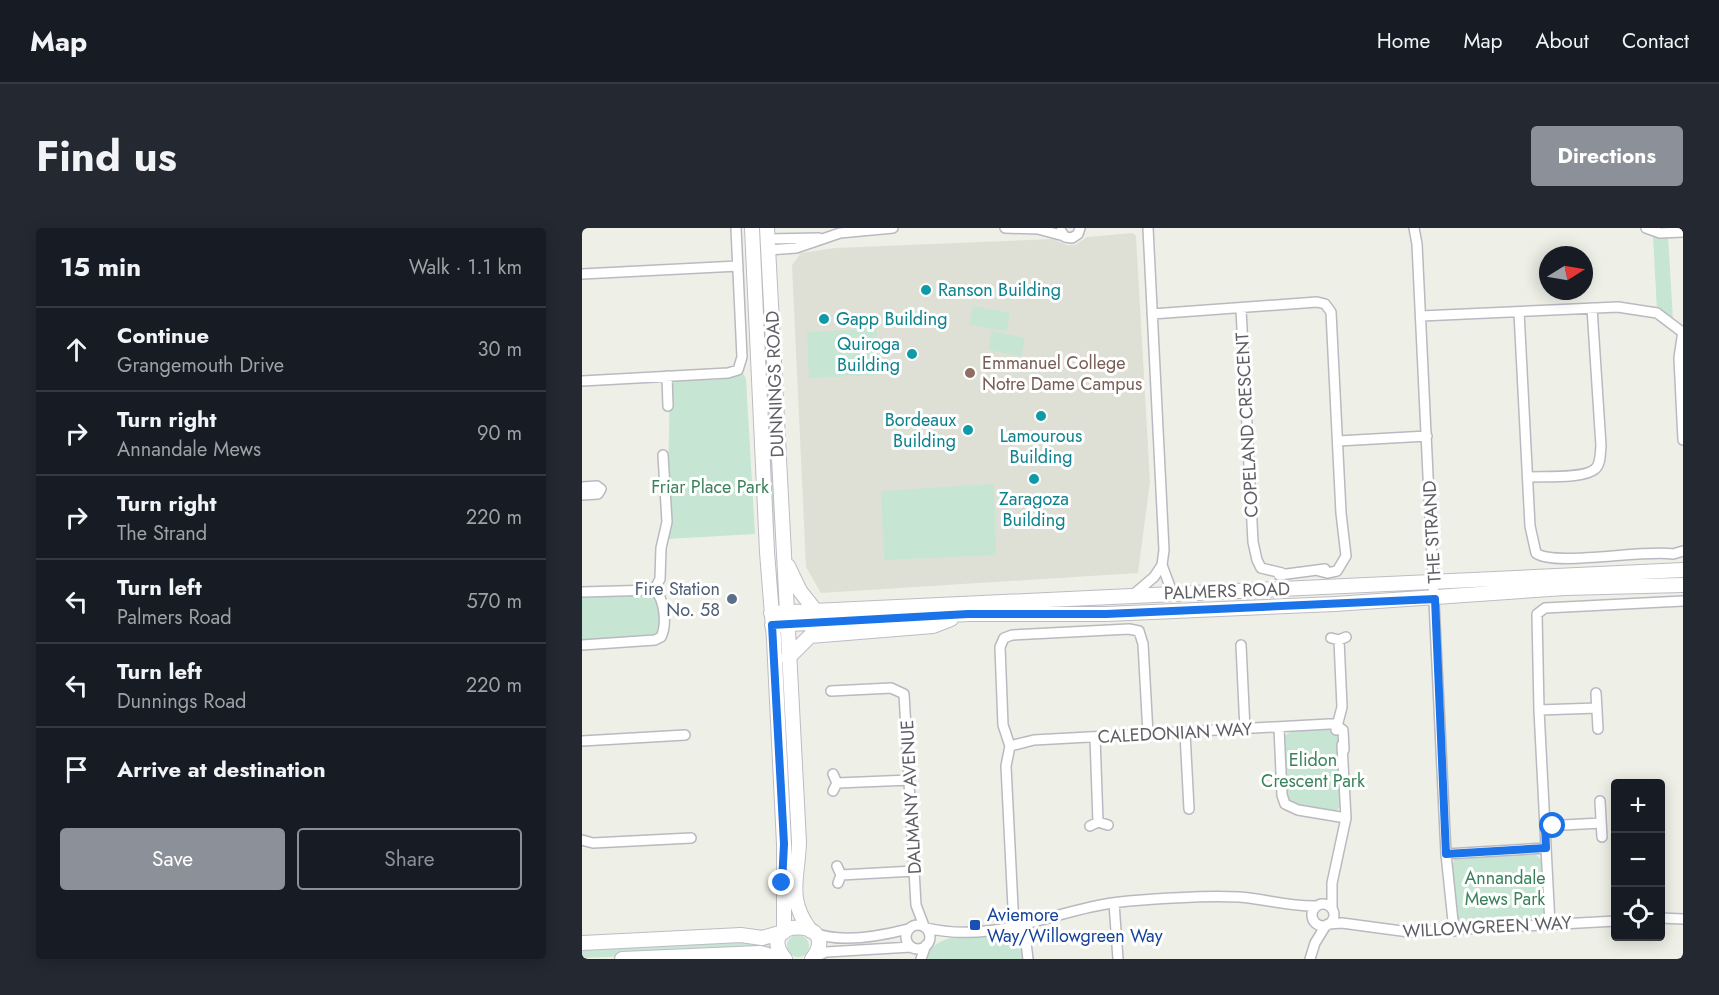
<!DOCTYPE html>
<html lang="en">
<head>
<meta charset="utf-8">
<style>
	body { margin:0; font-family:Jost,sans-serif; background:#242831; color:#f1f3f6 }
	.controls { position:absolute; right:18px; bottom:18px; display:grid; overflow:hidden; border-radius:6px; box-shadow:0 3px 15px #0003 }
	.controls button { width:54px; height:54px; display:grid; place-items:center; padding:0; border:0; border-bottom:2px solid #363941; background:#171b24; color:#f1f3f6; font:30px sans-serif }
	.compass { position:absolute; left:957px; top:18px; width:54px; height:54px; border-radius:50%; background:#171b24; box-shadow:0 3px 15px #0003; rotate:79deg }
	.stop { position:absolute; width:18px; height:18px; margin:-14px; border:4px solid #1a73e8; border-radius:50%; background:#fff }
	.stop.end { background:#1a73e8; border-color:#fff; box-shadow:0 2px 6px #0008 }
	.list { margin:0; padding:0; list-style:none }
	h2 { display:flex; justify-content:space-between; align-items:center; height:78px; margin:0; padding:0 24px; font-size:26px }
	h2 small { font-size:20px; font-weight:400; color:#9ea1a6 }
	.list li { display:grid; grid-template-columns:39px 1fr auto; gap:18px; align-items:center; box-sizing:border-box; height:84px; padding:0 24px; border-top:2px solid #363941 }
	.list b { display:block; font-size:22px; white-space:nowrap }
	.list p { margin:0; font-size:20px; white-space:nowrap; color:#9ea1a6 }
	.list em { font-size:20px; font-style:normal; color:#9ea1a6 }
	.actions { display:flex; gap:12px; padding:18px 24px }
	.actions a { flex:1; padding:14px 0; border:2px solid #8c9099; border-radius:6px; text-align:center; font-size:21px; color:#8c9099 }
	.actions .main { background:#8c9099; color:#fff }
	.icon { flex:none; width:33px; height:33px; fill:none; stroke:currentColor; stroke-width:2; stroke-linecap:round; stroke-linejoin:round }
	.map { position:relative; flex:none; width:1101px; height:731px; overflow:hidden; border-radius:6px }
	header { display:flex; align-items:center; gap:36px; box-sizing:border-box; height:84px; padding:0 30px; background:#171b24; border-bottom:2px solid #363941 }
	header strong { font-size:28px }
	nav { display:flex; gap:33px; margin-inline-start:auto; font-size:21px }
	.intro { display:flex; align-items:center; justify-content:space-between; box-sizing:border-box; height:144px; padding:0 36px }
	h1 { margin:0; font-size:42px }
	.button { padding:15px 27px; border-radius:6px; background:#8c9099; color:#fff; font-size:21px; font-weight:700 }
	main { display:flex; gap:36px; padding:0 36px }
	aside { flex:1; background:#171b24; border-radius:6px; box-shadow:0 3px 15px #0003 }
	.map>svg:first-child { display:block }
</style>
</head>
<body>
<header>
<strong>Map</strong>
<nav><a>Home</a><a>Map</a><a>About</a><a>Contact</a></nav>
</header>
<div class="intro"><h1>Find us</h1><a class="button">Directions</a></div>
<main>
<aside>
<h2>15 min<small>Walk · 1.1 km</small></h2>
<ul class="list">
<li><svg class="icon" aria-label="ahead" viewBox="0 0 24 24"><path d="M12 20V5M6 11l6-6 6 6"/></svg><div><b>Continue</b><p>Grangemouth Drive</p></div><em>30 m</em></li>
<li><svg class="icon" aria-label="right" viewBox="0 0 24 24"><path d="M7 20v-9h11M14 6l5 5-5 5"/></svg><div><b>Turn right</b><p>Annandale Mews</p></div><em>90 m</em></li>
<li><svg class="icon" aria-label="right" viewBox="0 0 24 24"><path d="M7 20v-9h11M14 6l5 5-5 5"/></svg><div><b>Turn right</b><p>The Strand</p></div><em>220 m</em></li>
<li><svg class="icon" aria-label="left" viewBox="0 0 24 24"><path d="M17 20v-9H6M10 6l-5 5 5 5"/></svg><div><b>Turn left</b><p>Palmers Road</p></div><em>570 m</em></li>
<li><svg class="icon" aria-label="left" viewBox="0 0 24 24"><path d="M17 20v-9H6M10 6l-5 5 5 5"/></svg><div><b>Turn left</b><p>Dunnings Road</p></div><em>220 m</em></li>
<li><svg class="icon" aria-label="arrive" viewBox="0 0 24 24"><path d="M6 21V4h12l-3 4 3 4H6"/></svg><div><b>Arrive at destination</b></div></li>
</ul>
<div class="actions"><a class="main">Save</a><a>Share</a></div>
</aside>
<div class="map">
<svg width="1101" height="731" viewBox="0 0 1101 731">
	<rect width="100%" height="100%" fill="#eef0e7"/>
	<path fill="#dee0d6" d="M551,5l3,3 14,246 -12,91 -317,20 -15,-26 -14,-302 9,-12 34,-5 217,-9 15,6h8l12,-8z"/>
	<path fill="#c6e5d3" d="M1071,8h15l5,84 -16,-10z
		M180,29l13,226 -1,55h-4l-8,-174 3,-40z
		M391,78l37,7 -3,18 -38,-6z
		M295,101l2,46 -70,3 -2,-46z
		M410,103l33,7 -4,18 -33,-6z
		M161,145l3,6 9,155 -88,5 3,-159h48z
		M412,256l2,71 -112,5 -3,-69z
		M70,366c10,9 11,30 4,40l-74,7v-45z
		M743,501l8,2 6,7 3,67 -7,7 -46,-9 -4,-8 -1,-59 9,-5z
		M951,624l9,8 3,54 -4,6 -83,5 -4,-9 -2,-51 3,-7z
		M432,705l8,4 3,22h-101c14,-31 61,-24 90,-26z
		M205 718a11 11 0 1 1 22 0a11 11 0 1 1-22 0Z
		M138,711l50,2v9l-188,8v-12z"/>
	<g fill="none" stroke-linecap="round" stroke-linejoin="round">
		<g stroke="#bab9c0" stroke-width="12">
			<path id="street" d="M423,0l33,1 26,7
				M566,0l16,322 -2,15 10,27
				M832,0l3,16 29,610 8,77
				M1064,0l14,5 23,-1
				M479,3l4,6 7,1 6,-4 2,-6
				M186,11l51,-1
				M186,22l28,-2 44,-15 53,-5
				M0,46l156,-8
				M659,81l12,233 4,18 4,8 21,5
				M937,84l11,214 6,27c17,14 109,-4 137,1l10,-3
				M570,86l165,-12 8,2 6,8 10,201 5,43 -9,15 -10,2 -8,-2
				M839,88l197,-9 39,6 25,19
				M1101,103l-4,27 4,82
				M85,148l1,30
				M0,153l146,-8 10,-3 4,-13 -6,-129
				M756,213l89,-5
				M946,249c15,-1 56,2 67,-8 6,-5 5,-15 6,-23l-9,-138
				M0,259l15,-1 4,3 -3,5 -16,1
				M697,347l46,-6
				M72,362l6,-11 1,-31 6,-26 -4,-67
				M0,364l72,-2c11,8 13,35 7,47l-6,3 -73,5
				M552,366l20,-17 8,-12
				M749,410l8,2 7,-3
				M659,417l4,85
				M249,463l60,-3 13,6 12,211 8,21
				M1014,465l2,36
				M957,482l58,-2
				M697,500l3,67 3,9 13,6 48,8
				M754,502l6,-23 -3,-67
				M603,505l4,76
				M513,509l3,85
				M0,513l103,-6
				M428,518l24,-6 295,-16h6l8,6 1,20
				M428,518l-7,-21 -3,-78 4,-9 8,-3 117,-6 10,2 4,13 5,90
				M428,518l-4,20 8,162
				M251,546l4,9 -4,8
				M255,555l73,-3
				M1018,573l2,36
				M508,598l8,-4 10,3
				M963,598l56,-3
				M0,612l11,3 98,-5
				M864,626l100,-6
				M255,638l4,9 -3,8
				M259,647l73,-4
				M532,675l4,56
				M730 687a11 11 0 1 1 22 0a11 11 0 1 1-22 0Z
				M750,680v-25l14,-65 -4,-73
				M1078,690l23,1
				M746,696l14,-1 67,9 207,-11
				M968,697l-11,-215 -2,-96 8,-6 138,-7
				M324 709a12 12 0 1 1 24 0a12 12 0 1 1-24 0Z
				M442,698l4,33
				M344,700c74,17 132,-21 203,-27 36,-3 74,-6 110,-4 27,2 51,10 78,9
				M232,705c27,10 67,3 94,-4
				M231,730l13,-6 85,-5
				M339,731l5,-14
				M728,731l5,-16 11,-18"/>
		</g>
		<g stroke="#bdbcc4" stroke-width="16">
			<path id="secondary" d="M170,0l15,324 7,88 10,204v88
				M185,0l32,614c-1,36 -13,57 12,89
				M206,338l12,25 15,19
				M189,385l912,-43
				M190,397l196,-11h138l229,-10 230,-16 118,-3
				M206,430l22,-22 123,-10 18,-7
				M0,715l159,-8 21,3 21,-6
				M40,731l138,-6 23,6
				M203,731c-34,-42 60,-42 27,0"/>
		</g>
		<use href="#street" stroke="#fff" stroke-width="9"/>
		<use href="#secondary" stroke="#fff" stroke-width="14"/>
	</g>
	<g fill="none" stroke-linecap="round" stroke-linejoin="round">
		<path stroke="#1a73e8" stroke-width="8" d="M200,655l2,-39 -12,-219 196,-11h138l329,-15 11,255 100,-6 -1,-22h8"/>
	</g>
	<g fill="#0f9aa8" stroke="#fff" stroke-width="2">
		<circle cx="344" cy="62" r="6"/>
		<circle cx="242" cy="91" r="6"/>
		<circle cx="330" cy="126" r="6"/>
		<circle cx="459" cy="188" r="6"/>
		<circle cx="386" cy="202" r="6"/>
		<circle cx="452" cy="251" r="6"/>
	</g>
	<circle fill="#8d6e63" stroke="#fff" stroke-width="2" cx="388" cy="145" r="6"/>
	<circle fill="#5c6f8a" stroke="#fff" stroke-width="2" cx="150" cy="371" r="6"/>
	<rect fill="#1a4fb4" stroke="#fff" stroke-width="2" x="387" y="691" width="12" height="12" rx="3"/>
	<g text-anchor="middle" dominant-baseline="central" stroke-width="6" stroke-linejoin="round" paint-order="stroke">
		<g font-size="18" fill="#0d838f" stroke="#fff" text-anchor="start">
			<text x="356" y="62">Ranson Building</text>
			<text x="254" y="91">Gapp Building</text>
			<text x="318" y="116" text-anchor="end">Quiroga<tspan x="318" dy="21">Building</tspan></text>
			<text x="374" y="192" text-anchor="end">Bordeaux<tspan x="374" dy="21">Building</tspan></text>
			<text x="459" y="208" text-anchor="middle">Lamourous<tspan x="459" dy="21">Building</tspan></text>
			<text x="452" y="271" text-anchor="middle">Zaragoza<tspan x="452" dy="21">Building</tspan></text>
		</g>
		<g font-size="18" fill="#785e54" stroke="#fff" text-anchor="start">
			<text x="400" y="135">Emmanuel College<tspan x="400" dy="21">Notre Dame Campus</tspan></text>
		</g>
		<g font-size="18" fill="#5f5f66" stroke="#fff">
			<text transform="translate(193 156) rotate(-92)">DUNNINGS ROAD</text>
			<text transform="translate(665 197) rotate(-93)">COPELAND CRESCENT</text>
			<text transform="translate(850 304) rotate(-93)">THE STRAND</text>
			<text transform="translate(645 363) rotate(-2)">PALMERS ROAD</text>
			<text transform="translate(593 505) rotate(-3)">CALEDONIAN WAY</text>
			<text transform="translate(329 569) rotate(-93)">DALMANY AVENUE</text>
			<text transform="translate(905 699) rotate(-3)">WILLOWGREEN WAY</text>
		</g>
		<g font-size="18" fill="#3a825b" stroke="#fff">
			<text x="128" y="259">Friar Place Park</text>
			<text x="731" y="532">Elidon<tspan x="731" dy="21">Crescent Park</tspan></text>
			<text x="923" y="650">Annandale<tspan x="923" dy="21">Mews Park</tspan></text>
		</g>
		<g font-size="18" fill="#4e5e75" stroke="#fff" text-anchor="end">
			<text x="138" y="361">Fire Station<tspan x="138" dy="21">No. 58</tspan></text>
		</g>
		<g font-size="18" fill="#164399" stroke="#fff" text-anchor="start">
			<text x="405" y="687">Aviemore<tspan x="405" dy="21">Way/Willowgreen Way</tspan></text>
		</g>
	</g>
</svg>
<div class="controls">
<button>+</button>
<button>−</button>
<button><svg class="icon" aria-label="locate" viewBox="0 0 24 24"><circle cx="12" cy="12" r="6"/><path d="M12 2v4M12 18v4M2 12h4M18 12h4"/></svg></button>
</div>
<svg class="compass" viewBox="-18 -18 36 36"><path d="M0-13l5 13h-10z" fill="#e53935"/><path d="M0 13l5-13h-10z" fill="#9ea1a6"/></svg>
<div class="stop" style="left:971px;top:598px"></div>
<div class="stop end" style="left:200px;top:655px"></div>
</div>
</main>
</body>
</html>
